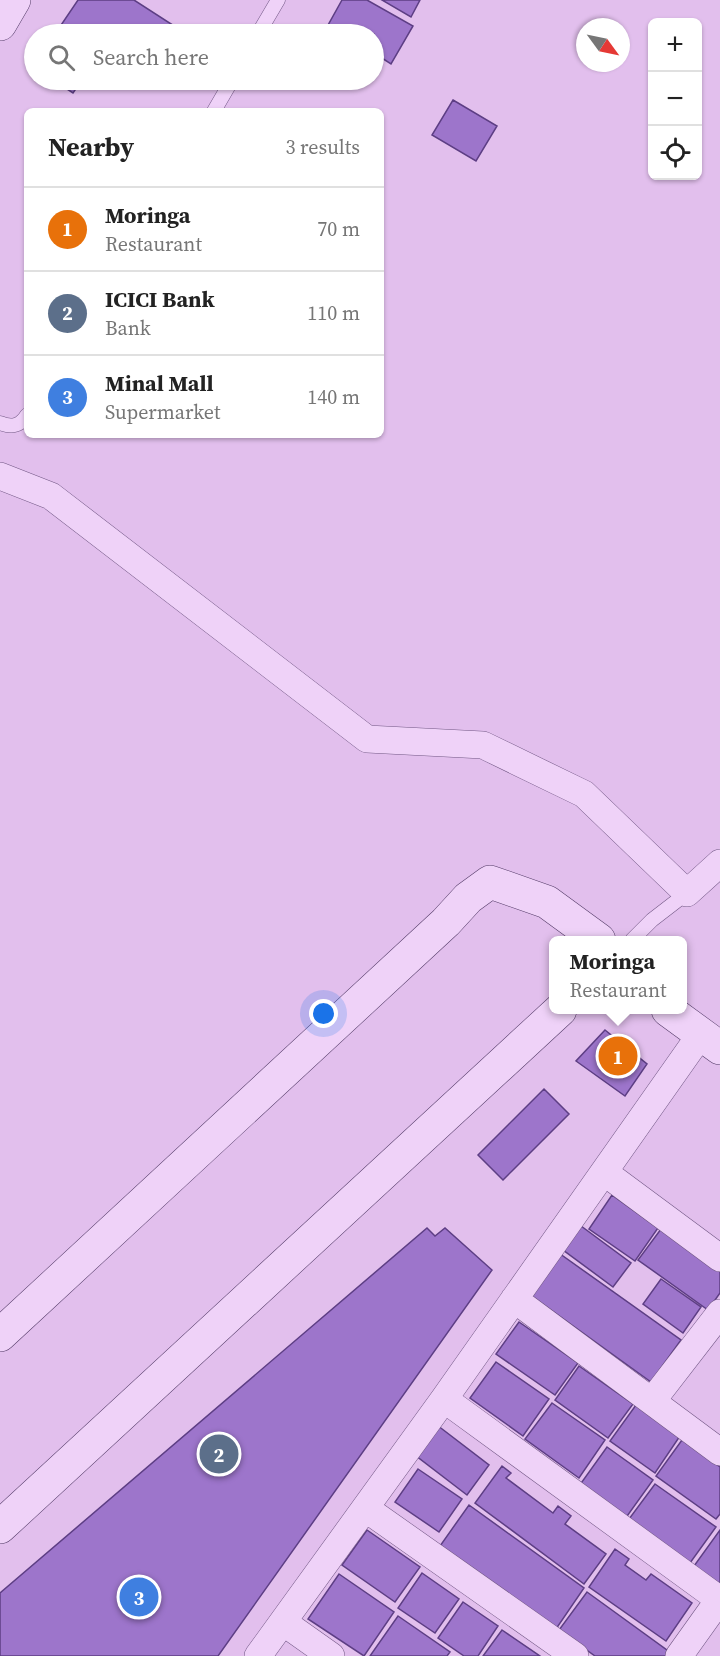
<!DOCTYPE html>
<html lang="en">
<head>
<meta charset="utf-8">
<style>
	body { margin:0; font-family:"Source Serif 4",serif; background:#f2f2f2; color:#222 }
	.controls { position:absolute; right:18px; top:18px; display:grid; overflow:hidden; border-radius:9px; box-shadow:0 2px 4px #0004 }
	.controls button { width:54px; height:54px; display:grid; place-items:center; padding:0; border:0; border-bottom:2px solid #e0e0e0; background:#fff; color:#222; font:30px sans-serif }
	.compass { position:absolute; left:576px; top:18px; width:54px; height:54px; border-radius:50%; background:#fff; box-shadow:0 2px 4px #0004; rotate:123deg }
	.you { position:absolute; left:324px; top:1014px; width:21px; height:21px; margin:-15px; border:4px solid #fff; border-radius:50%; background:#1a73e8; box-shadow:0 0 0 9px #1a73e833 }
	.badge { display:grid; place-items:center; width:39px; height:39px; border-radius:50%; background:#2d2994; color:#fff; font-size:20px; font-weight:700 }
	.pin { position:absolute; translate:-50% -50%; border:3px solid #fff; box-shadow:0 2px 6px #0006 }
	.popup { position:absolute; left:549px; top:936px; width:138px; height:78px; box-sizing:border-box; display:grid; place-content:center; border-radius:9px; background:#fff; filter:drop-shadow(0 2px 4px #0005); font-size:20px; white-space:nowrap; color:#767676 }
	.popup b { font-size:22px; color:#222 }
	.popup::after { content:''; position:absolute; left:50%; top:100%; margin-left:-12px; border:12px solid transparent; border-top-color:#fff }
	.list { margin:0; padding:0; list-style:none }
	h2 { display:flex; justify-content:space-between; align-items:center; height:78px; margin:0; padding:0 24px; font-size:26px }
	h2 small { font-size:20px; font-weight:400; color:#767676 }
	.list li { display:grid; grid-template-columns:39px 1fr auto; gap:18px; align-items:center; box-sizing:border-box; height:84px; padding:0 24px; border-top:2px solid #e0e0e0 }
	.list b { display:block; font-size:22px; white-space:nowrap }
	.list p { margin:0; font-size:20px; white-space:nowrap; color:#767676 }
	.list em { font-size:20px; font-style:normal; color:#767676 }
	.icon { flex:none; width:33px; height:33px; fill:none; stroke:currentColor; stroke-width:2; stroke-linecap:round; stroke-linejoin:round }
	.map { position:relative; flex:none; width:720px; height:1656px; overflow:hidden }
	.search { position:absolute; background:#fff; box-shadow:0 2px 4px #0004; left:24px; top:24px; width:360px; height:66px; display:flex; align-items:center; gap:15px; box-sizing:border-box; padding:0 21px; border-radius:33px; color:#767676; font-size:22px }
	.panel { position:absolute; background:#fff; box-shadow:0 2px 4px #0004; left:24px; top:108px; width:360px; height:330px; border-radius:9px }
	.map>svg:first-child { display:block }
</style>
</head>
<body>
<div class="map">
<svg width="720" height="1656" viewBox="0 0 720 1656">
	<rect width="100%" height="100%" fill="#e2bfed"/>
	<path fill="#9d75cb" stroke="#5d3e84" stroke-width="1.5" d="M78,0h56l48,31 -2,3h-58l-8,-4 -3,4h-56z
		M342,0h25l46,26 -22,38 -17,-11v-19h-33l-14,-7z
		M382,0h38l-9,17z
		M53,80h29l-9,13z
		M453,100l44,26 -21,35 -44,-26z
		M605,1030l42,34 -22,32 -49,-35z
		M544,1089l25,25 -66,66 -25,-25z
		M612,1195l46,33 -23,33 -46,-32z
		M577,1223l54,40 -18,24 -54,-40z
		M427,1228l8,8 10,-8 47,42 -274,386h-218v-63z
		M661,1229l59,43v21l-12,17 -70,-50z
		M556,1251l125,89 -30,42 -125,-90z
		M661,1279l40,28 -18,26 -40,-29z
		M519,1322l59,41 -23,32 -59,-41z
		M496,1362l53,37 -26,37 -53,-38z
		M579,1366l54,38 -25,34 -53,-38z
		M552,1403l53,37 -26,38 -54,-39z
		M636,1405l44,31 -25,37 -45,-32z
		M433,1422l56,43 -22,30 -56,-43z
		M682,1440l38,27v47l-4,5 -60,-43z
		M607,1447l46,33 -28,39 -46,-33z
		M502,1466l9,7 -5,5 47,35 5,-7 13,10 -6,8 41,30 -22,30 -109,-81z
		M418,1469l44,30 -23,33 -44,-30z
		M655,1484l61,43 -26,36 -61,-44z
		M469,1505l115,83 -28,41 -116,-83z
		M367,1530l53,37 -25,35 -53,-37z
		M720,1530v54l-26,-18z
		M615,1549l14,10 -4,6 21,15 5,-6 41,29 -26,38 -77,-54z
		M422,1573l37,26 -24,34 -37,-25z
		M339,1574l55,38 -30,44 -56,-37z
		M587,1592l84,61 -2,3h-74l-36,-26z
		M463,1602l35,24 -20,30h-14l-26,-18z
		M398,1616l52,36 -3,4h-77z
		M502,1630l38,26h-57z"/>
	<g fill="none" stroke-linecap="round" stroke-linejoin="round">
		<g stroke="#725885" stroke-width="15">
			<path id="lane" d="M258,34l20,-34
				M214,111l18,-31
				M0,423c12,5 20,3 27,-8
				M632,940l20,-20 35,-27"/>
		</g>
		<g stroke="#725885" stroke-width="28">
			<path id="street" d="M0,476l51,20 316,243 116,6 101,49 103,99 33,-30
				M604,1172l116,86
				M514,1299l206,153
				M444,1399l276,201
				M652,1401l68,-88
				M365,1508l210,148
				M283,1622l48,34
				M258,1656l186,-257 257,-365
				M679,1656l40,-56"/>
		</g>
		<g stroke="#533b67" stroke-width="34">
			<path id="secondary" d="M0,24l14,-24
				M668,1010l52,38
				M0,1335l446,-413 22,-24 22,-16 57,20 52,38
				M0,1527l560,-517"/>
		</g>
		<use href="#lane" stroke="#efd2f8" stroke-width="14"/>
		<use href="#street" stroke="#efd2f8" stroke-width="27"/>
		<use href="#secondary" stroke="#efd2f8" stroke-width="33"/>
	</g>
</svg>
<div class="controls">
<button>+</button>
<button>−</button>
<button><svg class="icon" aria-label="locate" viewBox="0 0 24 24"><circle cx="12" cy="12" r="6"/><path d="M12 2v4M12 18v4M2 12h4M18 12h4"/></svg></button>
</div>
<svg class="compass" viewBox="-18 -18 36 36"><path d="M0-13l5 13h-10z" fill="#e53935"/><path d="M0 13l5-13h-10z" fill="#767676"/></svg>
<div class="you"></div>
<div class="pin badge" style="left:618px;top:1056px;background:#e8710a">1</div>
<div class="popup"><b>Moringa</b>Restaurant</div>
<div class="pin badge" style="left:219px;top:1454px;background:#5c6f8a">2</div>
<div class="pin badge" style="left:139px;top:1597px;background:#3f7fe0">3</div>
<div class="search"><svg class="icon" aria-label="search" viewBox="0 0 24 24"><circle cx="10" cy="10" r="6"/><path d="M15 15l6 6"/></svg>Search here</div>
<section class="panel">
<h2>Nearby<small>3 results</small></h2>
<ul class="list">
<li><span class="badge" style="background:#e8710a">1</span><div><b>Moringa</b><p>Restaurant</p></div><em>70 m</em></li>
<li><span class="badge" style="background:#5c6f8a">2</span><div><b>ICICI Bank</b><p>Bank</p></div><em>110 m</em></li>
<li><span class="badge" style="background:#3f7fe0">3</span><div><b>Minal Mall</b><p>Supermarket</p></div><em>140 m</em></li>
</ul>
</section>
</div>
</body>
</html>
